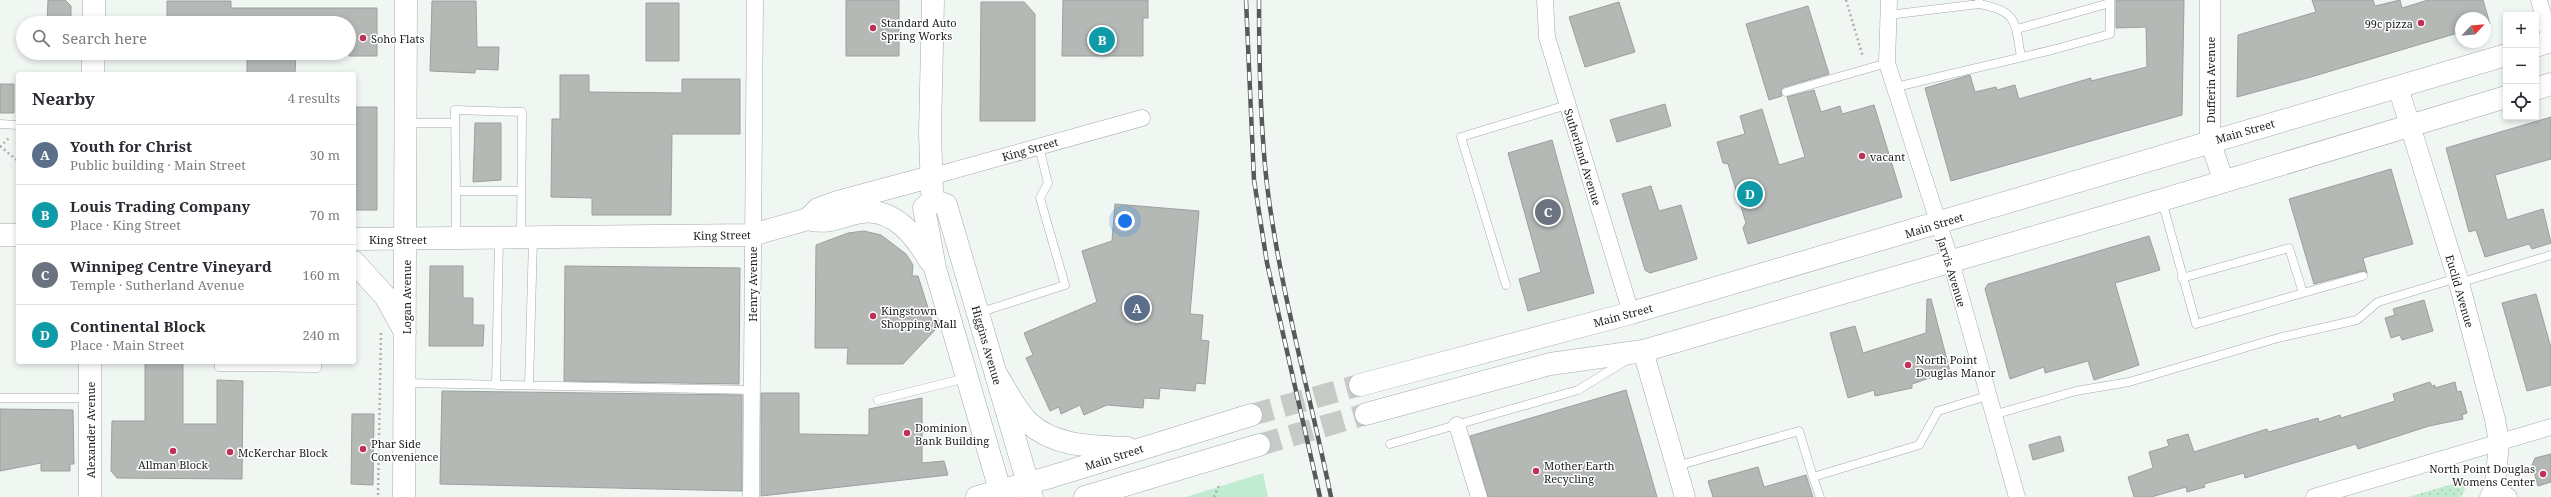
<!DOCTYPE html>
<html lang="en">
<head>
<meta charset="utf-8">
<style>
	body { margin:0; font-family:"Noto Serif",serif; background:#f7f7f7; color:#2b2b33 }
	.controls { position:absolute; right:12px; top:12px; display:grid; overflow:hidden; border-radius:4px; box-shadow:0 2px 6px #0003 }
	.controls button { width:36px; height:36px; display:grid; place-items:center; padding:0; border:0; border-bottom:1px solid #e1e1e2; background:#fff; color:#2b2b33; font:20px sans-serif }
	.compass { position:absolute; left:2455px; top:12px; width:36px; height:36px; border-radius:50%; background:#fff; box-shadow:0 2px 6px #0003; rotate:64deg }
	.you { position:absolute; left:1125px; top:221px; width:14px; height:14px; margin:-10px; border:3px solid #fff; border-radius:50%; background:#1a73e8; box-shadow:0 0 0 6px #1a73e833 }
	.badge { display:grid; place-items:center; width:26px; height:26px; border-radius:50%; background:#c03159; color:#fff; font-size:13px; font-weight:700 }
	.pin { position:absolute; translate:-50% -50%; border:2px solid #fff; box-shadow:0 1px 4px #0006 }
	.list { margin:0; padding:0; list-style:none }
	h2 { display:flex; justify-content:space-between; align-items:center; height:52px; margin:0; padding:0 16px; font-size:17px }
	h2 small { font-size:13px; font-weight:400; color:#7c7c81 }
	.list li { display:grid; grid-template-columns:26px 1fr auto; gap:12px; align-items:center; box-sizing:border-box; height:60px; padding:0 16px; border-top:1px solid #e1e1e2 }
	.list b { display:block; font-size:15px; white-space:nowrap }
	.list p { margin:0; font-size:13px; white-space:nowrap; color:#7c7c81 }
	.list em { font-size:13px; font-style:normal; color:#7c7c81 }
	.icon { flex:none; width:22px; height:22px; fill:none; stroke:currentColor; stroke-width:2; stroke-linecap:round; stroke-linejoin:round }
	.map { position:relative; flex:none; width:2551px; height:497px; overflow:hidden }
	.search { position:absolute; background:#fff; box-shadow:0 2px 6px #0003; left:16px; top:16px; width:340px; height:44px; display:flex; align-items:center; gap:10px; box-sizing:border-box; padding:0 14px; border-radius:22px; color:#7c7c81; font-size:15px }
	.panel { position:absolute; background:#fff; box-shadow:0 2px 6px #0003; left:16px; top:72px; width:340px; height:292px; border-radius:4px }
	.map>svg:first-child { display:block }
</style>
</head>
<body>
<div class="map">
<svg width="2551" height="497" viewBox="0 0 2551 497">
	<defs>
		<pattern id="park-dots" width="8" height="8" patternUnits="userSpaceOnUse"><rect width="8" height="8" fill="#c0ecd2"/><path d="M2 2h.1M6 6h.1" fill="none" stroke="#a4cab4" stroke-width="1.8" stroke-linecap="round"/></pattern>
	</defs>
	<rect width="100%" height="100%" fill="#f0f6f2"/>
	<path fill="#c0ecd2" d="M1263,473l5,24h-82z"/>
	<path fill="url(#park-dots)" d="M2456,483l8,2 1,4 -4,8h-53z"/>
	<path fill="#b4b9b6" stroke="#9ba09d" d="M48,0h17l6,6v17h-24z
		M846,0h53v56h-53z
		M1063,0h85v18h-5v38h-81z
		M2116,0h68l-2,115 -231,66 -26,-93 45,-13 5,17 21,-5 1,3 18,-5 4,14 72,-21v3l56,-14 -1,-40 -30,1z
		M2312,0h61l2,6 25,-6 2,8 26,-8h55l7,24 -5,1v-7h-24v14l-150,45 -74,20 1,-62 78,-23z
		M167,1h64v7h146v48h-28v-33h-182z
		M432,1h44l1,46h22l-1,23 -23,-1v4l-45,-2z
		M981,2h43l11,12v107h-55z
		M1619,2l16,50 -50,15 -16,-50z
		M646,3h33v58h-33z
		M1808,6l21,68 -45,13 -3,4 1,5 -13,4 -23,-76z
		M247,53h49l-1,21h-48z
		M560,75h29v17l93,1v-14h58v55h-68l-1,81h-79v-17l-41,-1 1,-78h8z
		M0,84h14v29h-14z
		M1814,90l7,22 19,-6 2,8 32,-9 28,92 -154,47 -5,-16 3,-5 -18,-59 -5,-1 -6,-21 28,-8 -5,-18 22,-7 17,56 26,-8 -18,-60z
		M1665,104l6,22 -54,16 -7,-22z
		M354,107h23v103h-23z
		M2551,117v42l-56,16 12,45 36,-11 8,34 -19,6 -3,-5 -44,13 -9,-27 -7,2 -23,-84z
		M475,123h26v57l-28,2z
		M1552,140l42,153 -66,18 -9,-32 22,-7 -33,-119z
		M2391,169l22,75 -50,14 4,15 -5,-2 -48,13 -25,-85z
		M1651,186l8,25 22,-6 16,54 -47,14 -5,-3 -23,-76z
		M1115,204l84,7 -9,103 13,1 -2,25 8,1 -4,43 -9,-1 -1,8 -35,-3 -1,11 -15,-1 -1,10 -36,-3 -23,10 -4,-10 -19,9 -2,-7 -9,4 -24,-53 7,-3 -9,-22 73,-31 -15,-51 30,-10z
		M864,231l17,4 25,19 7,11 -1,11h6l17,54 -32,34h-56l1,-16h-33l1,-103 32,-12z
		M2149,236l11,34 -45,13 24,82 -45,15 -6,-19 -43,12 -1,-6 -34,12 -25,-90 3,-5z
		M430,266h33v32h10v27h11l-1,21h-54z
		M565,266l175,2 -1,116 -175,-3z
		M2536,294l15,54v37l-24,6 -25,-88z
		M1927,299h4l19,72 -38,13v4l-37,8 -1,-6 -26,8 -18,-65 25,-7 8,27 63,-20z
		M2424,300l9,31 -31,9 -2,-5 -9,3 -6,-20 10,-3 -2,-6z
		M145,362h38v62h34v-44l26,1 -1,98 -125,-1 -6,-7 1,-50h33z
		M2430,382l2,4 3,-1v3l20,-6 2,10 4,-1 6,22 -5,2 1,4 -34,7 -71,23 -2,-5 -111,34 -1,-5 -40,11 1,3 -18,5 -1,-5 -35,10h-17l-6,-20 25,-9 -4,-16 20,-6 -2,-6 21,-6 6,18 73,-23 1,3 50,-14 1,4 21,-7 1,3 54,-17 -2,-7z
		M1626,390l31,107h-169l-18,-61z
		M442,391l300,4v96l-302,-7z
		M761,393h38v41l70,1v-26l53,-11v65l22,-2 4,14 -187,21z
		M0,409l73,1 1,54h-4v7h-29v-8l-41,8z
		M352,414h22l-1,71 -22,-1z
		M2060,436l4,15 -31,9 -4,-15z
		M2551,454v28l-13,4 -6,-21 3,-7z
		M1758,467l6,20 42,-12 7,22h-100l-5,-16z"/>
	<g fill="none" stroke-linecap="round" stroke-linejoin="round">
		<path stroke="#c6cbc7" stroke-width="22" stroke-dasharray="22 11" stroke-linecap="butt" d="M1251,415l109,-30
			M1259,445l107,-31"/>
		<g stroke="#a5aaa7" stroke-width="9">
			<path id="service" d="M1979,4c39,7 36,18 42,53
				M1888,15l91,-11v-4
				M2017,29l93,-26
				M1896,87l156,-37 58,-16v-34
				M1786,92l101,-29
				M406,123h49
				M0,124l18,1
				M456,191v46
				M521,191h-65l-1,-81 67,2 -1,125
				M2162,201l34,123 107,-31 -14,-45 -107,30
				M2459,283l92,-28
				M1506,285l-45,-148 106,-32
				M2303,293l60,-17
				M978,313l87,-28 -25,-87 8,-15 -9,-36
				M219,362v5l98,1v-6
				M406,383l346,7
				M496,385l3,-147
				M529,385l4,-146
				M0,398h89
				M878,400l88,-22
				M1993,415l83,-24 53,-9 149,-44 79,-18 21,-18 79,-24
				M1390,444l188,-54 49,-30
				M1677,466l122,-35 14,46 106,-32 19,-34 49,-15
				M1813,477l7,20"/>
		</g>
		<g stroke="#a5aaa7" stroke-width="17">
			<path id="minor" d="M1545,0l2,37 84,276
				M1889,0l-2,63 64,199 66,235
				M2539,0l12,43
				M930,177l212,-59
				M1457,425l22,72
				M2495,486l14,11
				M751,497l4,-497
				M2314,497l237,-70"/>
		</g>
		<g stroke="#a5aaa7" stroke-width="21">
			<path id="tertiary" d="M2210,0v141l14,41
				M2398,87l61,196 36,136 4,24 -4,43 -5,11
				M1643,351l42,146"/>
		</g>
		<g stroke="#a5aaa7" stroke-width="23">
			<path id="secondary" d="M94,23v-23
				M93,74v-21
				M932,191l-2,-58 3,-133
				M933,200l13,5 86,292
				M933,200l-9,8 11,60 67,229
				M808,219c24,6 32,-4 54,-7 33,-4 54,25 68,49
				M0,235h18
				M354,239l398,-4 56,-16 10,-10 19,-7 93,-25
				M354,262l31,34 20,36
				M90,497v-135
				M404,497l2,-497"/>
		</g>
		<g stroke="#a5aaa7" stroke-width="23">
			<path id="primary" d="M2536,46l15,-5
				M2536,89l15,-5
				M996,374c10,15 19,36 33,49 26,24 64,23 98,25
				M1360,385l271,-72 875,-258
				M1366,414l184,-50 93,-13 519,-151 344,-103
				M977,497l70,-19 204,-63
				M1085,497l174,-52"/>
		</g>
		<path stroke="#adb2af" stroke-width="2.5" stroke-dasharray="2 3" stroke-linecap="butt" d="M1846,0l17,57
			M0,146l18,15
			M0,147l10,-10
			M378,495l3,-164
			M1214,497l6,-14"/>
		<use href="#service" stroke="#fff" stroke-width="8"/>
		<use href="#minor" stroke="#fff" stroke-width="16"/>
		<use href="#tertiary" stroke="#fff" stroke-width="20"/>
		<use href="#secondary" stroke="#fff" stroke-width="22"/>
		<use href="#primary" stroke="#fff" stroke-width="22"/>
		<g stroke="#575a58" stroke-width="4.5">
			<path id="rail" d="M1246,0l8,180 13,83 53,234
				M1259,0c0,61 1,124 8,185 13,106 43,208 64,312"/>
		</g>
		<use href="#rail" stroke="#fff" stroke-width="3" stroke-dasharray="9" stroke-linecap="butt"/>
	</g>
	<g fill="#c03159" stroke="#fff" stroke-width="1.5">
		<circle cx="2421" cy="23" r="4"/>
		<circle cx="873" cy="28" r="4"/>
		<circle cx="363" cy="38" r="4"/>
		<circle cx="1862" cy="156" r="4"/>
		<circle cx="873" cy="316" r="4"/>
		<circle cx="1908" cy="365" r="4"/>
		<circle cx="907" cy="433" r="4"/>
		<circle cx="363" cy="449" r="4"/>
		<circle cx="173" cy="451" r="4"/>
		<circle cx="230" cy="452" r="4"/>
		<circle cx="1536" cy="471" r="4"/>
		<circle cx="2543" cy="474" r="4"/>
	</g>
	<g text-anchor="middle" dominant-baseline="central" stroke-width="3" stroke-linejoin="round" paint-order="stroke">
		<g font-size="11" fill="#1c1e1d" stroke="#fff" text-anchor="start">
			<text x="881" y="22">Standard Auto<tspan x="881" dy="13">Spring Works</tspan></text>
			<text x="2413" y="23" text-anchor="end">99c pizza</text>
			<text x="371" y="38">Soho Flats</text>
			<text x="1870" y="156">vacant</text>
			<text x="881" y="310">Kingstown<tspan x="881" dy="13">Shopping Mall</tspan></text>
			<text x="1916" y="359">North Point<tspan x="1916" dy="13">Douglas Manor</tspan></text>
			<text x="915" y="427">Dominion<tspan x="915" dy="13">Bank Building</tspan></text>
			<text x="371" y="443">Phar Side<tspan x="371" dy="13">Convenience</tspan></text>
			<text x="238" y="452">McKerchar Block</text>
			<text x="173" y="464" text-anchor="middle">Allman Block</text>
			<text x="1544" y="465">Mother Earth<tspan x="1544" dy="13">Recycling</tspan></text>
			<text x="2535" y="468" text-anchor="end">North Point Douglas<tspan x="2535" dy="13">Womens Center</tspan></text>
		</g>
		<g font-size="11" fill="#1c1e1d" stroke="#fff">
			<text transform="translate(2210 80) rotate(-90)">Dufferin Avenue</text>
			<text transform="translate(2245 131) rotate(-16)">Main Street</text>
			<text transform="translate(1030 149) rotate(-16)">King Street</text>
			<text transform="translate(1583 157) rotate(73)">Sutherland Avenue</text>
			<text transform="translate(1934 225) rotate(-17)">Main Street</text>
			<text transform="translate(722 235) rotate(-1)">King Street</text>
			<text x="398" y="239">King Street</text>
			<text transform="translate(1952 272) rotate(73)">Jarvis Avenue</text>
			<text transform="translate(752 284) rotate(-90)">Henry Avenue</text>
			<text transform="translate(2460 291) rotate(74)">Euclid Avenue</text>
			<text transform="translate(406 297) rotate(-90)">Logan Avenue</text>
			<text transform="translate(1623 315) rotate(-15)">Main Street</text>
			<text transform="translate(987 345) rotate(74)">Higgins Avenue</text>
			<text transform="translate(90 430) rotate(-90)">Alexander Avenue</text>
			<text transform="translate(1114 457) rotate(-18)">Main Street</text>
		</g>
	</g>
</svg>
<div class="controls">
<button>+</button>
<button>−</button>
<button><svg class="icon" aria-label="locate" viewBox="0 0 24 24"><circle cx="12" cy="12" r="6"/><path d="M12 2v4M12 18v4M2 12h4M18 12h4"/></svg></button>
</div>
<svg class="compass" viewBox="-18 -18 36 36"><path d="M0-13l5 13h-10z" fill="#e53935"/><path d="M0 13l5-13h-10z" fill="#7c7c81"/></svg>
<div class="you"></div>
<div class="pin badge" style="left:1137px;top:308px;background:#5c6f8a">A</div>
<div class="pin badge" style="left:1102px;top:40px;background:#0f9aa8">B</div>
<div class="pin badge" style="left:1548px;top:212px;background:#6b7280">C</div>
<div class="pin badge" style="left:1750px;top:194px;background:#0f9aa8">D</div>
<div class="search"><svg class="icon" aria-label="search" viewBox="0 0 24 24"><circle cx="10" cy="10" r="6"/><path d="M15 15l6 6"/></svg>Search here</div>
<section class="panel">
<h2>Nearby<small>4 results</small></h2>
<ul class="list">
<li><span class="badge" style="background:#5c6f8a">A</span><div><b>Youth for Christ</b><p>Public building · Main Street</p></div><em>30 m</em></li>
<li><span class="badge" style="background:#0f9aa8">B</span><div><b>Louis Trading Company</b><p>Place · King Street</p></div><em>70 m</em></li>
<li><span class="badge" style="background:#6b7280">C</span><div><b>Winnipeg Centre Vineyard</b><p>Temple · Sutherland Avenue</p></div><em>160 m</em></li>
<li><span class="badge" style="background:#0f9aa8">D</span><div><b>Continental Block</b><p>Place · Main Street</p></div><em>240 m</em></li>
</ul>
</section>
</div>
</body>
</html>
